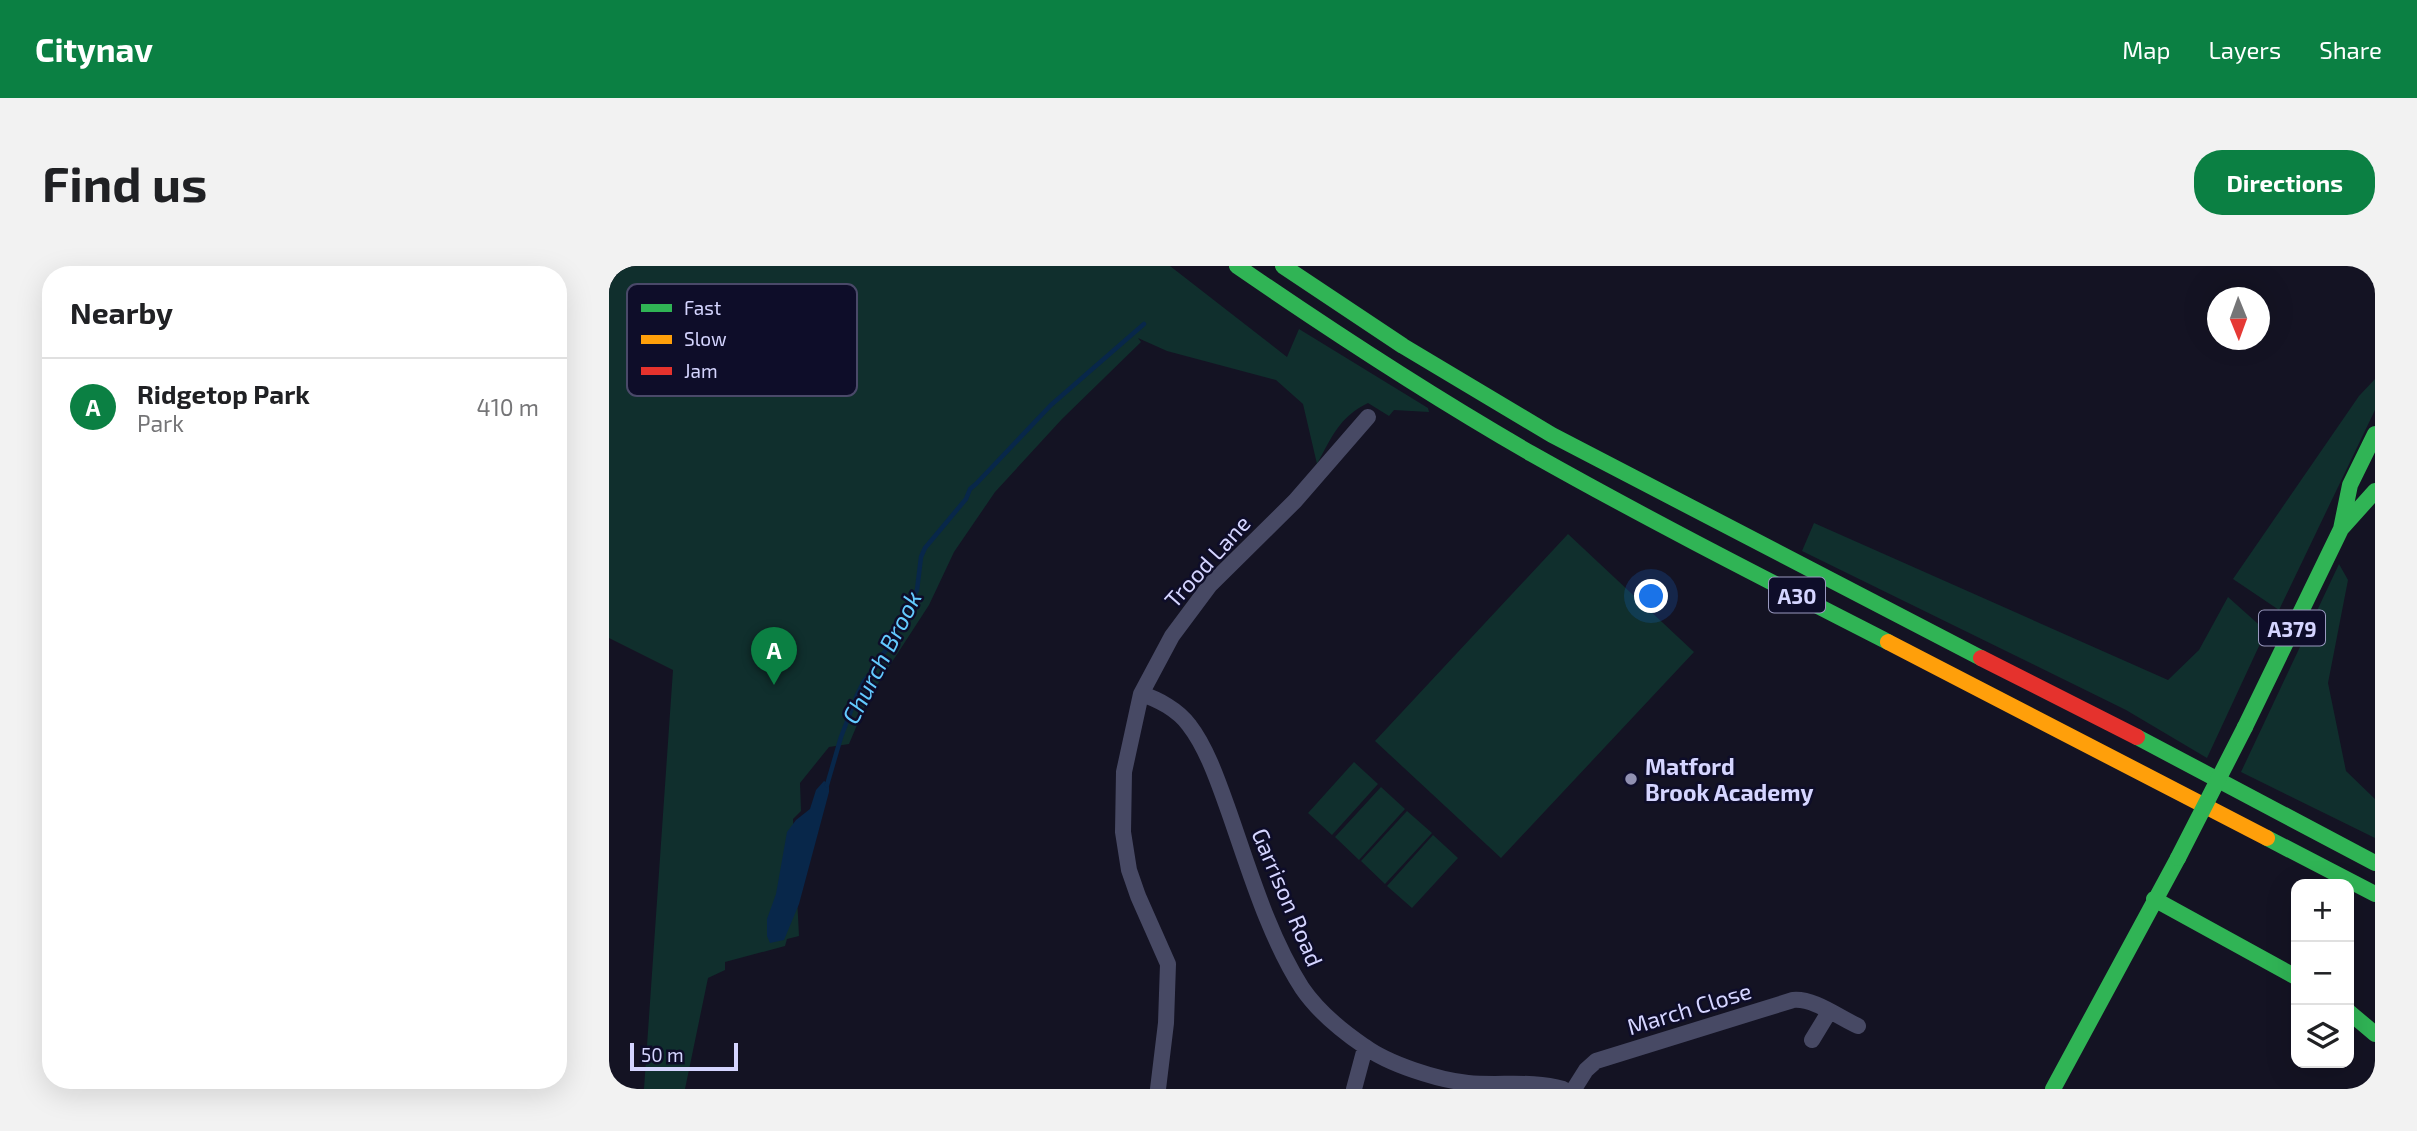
<!DOCTYPE html>
<html lang="en">
<head>
<meta charset="utf-8">
<style>
	body { margin:0; font-family:"Exo 2",sans-serif; background:#f2f2f2; color:#202124 }
	.controls { position:absolute; right:21px; bottom:21px; display:grid; overflow:hidden; border-radius:14px; box-shadow:0 7px 28px #0002 }
	.controls button { width:63px; height:63px; display:grid; place-items:center; padding:0; border:0; border-bottom:2px solid #e0e0e0; background:#fff; color:#202124; font:35px sans-serif }
	.compass { position:absolute; left:1598px; top:21px; width:63px; height:63px; border-radius:50%; background:#fff; box-shadow:0 7px 28px #0002; rotate:179deg }
	.scale { position:absolute; left:21px; bottom:18px; width:108px; box-sizing:border-box; padding-left:7px; border:4px solid #d5d5ff; border-top:0; font-size:19px; line-height:24px; white-space:nowrap; color:#d5d5ff; -webkit-text-stroke:5px #0e0d29; paint-order:stroke }
	.you { position:absolute; left:1043px; top:331px; width:24px; height:24px; margin:-18px; border:5px solid #fff; border-radius:50%; background:#1a73e8; box-shadow:0 0 0 10px #1a73e833 }
	.badge { display:grid; place-items:center; width:46px; height:46px; border-radius:50%; background:#0b8043; color:#fff; font-size:23px; font-weight:700 }
	.pin { position:absolute; translate:-50% -58px; filter:drop-shadow(0 2px 4px #0008) }
	.pin::after { content:''; position:absolute; top:37px; width:24px; height:21px; background:inherit; clip-path:polygon(0 0,100% 0,50% 100%) }
	.list { margin:0; padding:0; list-style:none }
	h2 { display:flex; justify-content:space-between; align-items:center; height:91px; margin:0; padding:0 28px; font-size:30px }
	h2 small { font-size:23px; font-weight:400; color:#757577 }
	.list li { display:grid; grid-template-columns:46px 1fr auto; gap:21px; align-items:center; box-sizing:border-box; height:98px; padding:0 28px; border-top:2px solid #e0e0e0 }
	.list b { display:block; font-size:26px; white-space:nowrap }
	.list p { margin:0; font-size:23px; white-space:nowrap; color:#757577 }
	.list em { font-size:23px; font-style:normal; color:#757577 }
	.icon { flex:none; width:38px; height:38px; fill:none; stroke:currentColor; stroke-width:2; stroke-linecap:round; stroke-linejoin:round }
	.map { position:relative; flex:none; width:1766px; height:823px; overflow:hidden; border-radius:28px }
	header { display:flex; align-items:center; gap:42px; box-sizing:border-box; height:98px; padding:0 35px; background:#0b8043; color:#fff }
	header strong { font-size:33px }
	nav { display:flex; gap:38px; margin-inline-start:auto; font-size:24px }
	.intro { display:flex; align-items:center; justify-content:space-between; box-sizing:border-box; height:168px; padding:0 42px }
	h1 { margin:0; font-size:49px }
	.button { padding:18px 32px; border-radius:28px; background:#0b8043; color:#fff; font-size:24px; font-weight:700 }
	main { display:flex; gap:42px; padding:0 42px }
	aside { flex:1; background:#fff; border-radius:28px; box-shadow:0 7px 28px #0002 }
	.map>svg:first-child { display:block }
</style>
</head>
<body>
<header>
<strong>Citynav</strong>
<nav><a>Map</a><a>Layers</a><a>Share</a></nav>
</header>
<div class="intro"><h1>Find us</h1><a class="button">Directions</a></div>
<main>
<aside>
<h2>Nearby<small></small></h2>
<ul class="list">
<li><span class="badge">A</span><div><b>Ridgetop Park</b><p>Park</p></div><em>410 m</em></li>
</ul>
</aside>
<div class="map">
<svg width="1766" height="823" viewBox="0 0 1766 823">
	<rect width="100%" height="100%" fill="#141323"/>
	<path fill="#102f2d" d="M0,0h561l117,91 12,-28 129,79 1,4 -35,-2 -5,6 -21,-13c-29,14 -36,34 -51,61l-14,-60 -27,-24 -109,-29 -29,-13 3,4 -79,77 -67,73 -41,60 -25,53 -61,94 -19,45 -20,3 -29,36 1,28 -8,8 6,117 -12,3 -2,7 -60,16v8l-17,8 -23,111h-41l29,-419 -64,-32z
		M1766,113v31l-96,200 -46,-31 126,-183z
		M1205,257l354,157 31,-30 29,-53 38,34 -59,127 -81,-48 -324,-159z
		M959,268l126,118 -193,206 -126,-117z
		M1730,298l9,16 -20,103 18,88 29,28v39l-134,-66z
		M745,496l24,22 -46,51 -24,-22z
		M772,521l24,22 -46,51 -24,-23z
		M798,545l25,22 -47,51 -24,-23z
		M824,569l25,23 -46,50 -25,-22z"/>
	<path fill="#08274a" d="M215,515l5,3v8l-30,112 -15,36 -14,3 -3,-7v-17l9,-25 11,-62 9,-12 14,-11 6,-19z"/>
	<g fill="none" stroke-linecap="round" stroke-linejoin="round">
		<path stroke="#08274a" stroke-width="4.5" d="M218,519l14,-48 16,-42 7,-14 7,-8 2,-7 18,-22 4,-19 6,-5 16,-30 4,-33 4,-9 41,-49 4,-10 6,-5 75,-79 93,-81"/>
		<path stroke="#474964" stroke-width="16" d="M532,428c17,5 37,16 48,31 18,23 30,59 40,87 20,57 40,125 73,176 15,22 40,43 62,58 24,18 74,34 104,37 32,3 64,-3 95,6
			M1203,774l17,-28
			M549,823l8,-66 2,-59 -30,-68 -9,-26 -6,-38 1,-60 17,-78 31,-58 38,-51 85,-84 73,-84
			M745,823l11,-41
			M965,823l12,-19 10,-9 197,-61c21,-2 45,17 65,26"/>
		<path stroke="#30b455" stroke-width="16" d="M628,0c96,66 194,130 295,188 117,66 237,127 356,188
			M674,0l120,80 149,89 429,223
			M1732,263l34,-38
			M1636,461l96,-198 9,-44 25,-51
			M1528,471l238,126
			M1658,572l108,56
			M1545,633l142,78
			M1740,746l26,22
			M1444,823l125,-231"/>
		<path stroke="#ff9f0a" stroke-width="16" d="M1279,376l379,196"/>
		<path stroke="#e5322d" stroke-width="16" d="M1372,392l156,79"/>
		<path stroke="#30b455" stroke-width="16" d="M1569,592l67,-131"/>
	</g>
	<circle fill="#9191b2" stroke="#0e0d29" stroke-width="2.5" cx="1022" cy="513" r="7"/>
	<g text-anchor="middle" dominant-baseline="central" stroke-width="5" stroke-linejoin="round" paint-order="stroke">
		<g fill="#0e0d29" stroke="#9999bf" stroke-width="2">
			<rect x="1160" y="311.5" width="56" height="35" rx="5"/>
			<rect x="1650" y="344.5" width="66" height="35" rx="5"/>
		</g>
		<g font-size="21" font-weight="bold" fill="#d5d5ff">
			<text x="1188" y="329">A30</text>
			<text x="1683" y="362">A379</text>
		</g>
		<g font-size="23" fill="#d5d5ff" stroke="#0e0d29">
			<text transform="translate(598 295) rotate(-48)">Trood Lane</text>
			<text transform="translate(679 631) rotate(67)">Garrison Road</text>
			<text transform="translate(1080 742) rotate(-17)">March Close</text>
		</g>
		<g font-size="23" font-weight="bold" fill="#d5d5ff" stroke="#0e0d29" text-anchor="start">
			<text x="1036" y="500">Matford<tspan x="1036" dy="26">Brook Academy</tspan></text>
		</g>
		<g font-size="24" font-style="italic" fill="#63caff" stroke="#0e0d29">
			<text transform="translate(272 391) rotate(-63)">Church Brook</text>
		</g>
	</g>
	<rect x="18" y="18" width="230" height="112" rx="10" fill="#0e0d29" stroke="#4a4969" stroke-width="2"/>
	<rect x="32" y="38" width="31" height="8" fill="#30b455"/>
	<rect x="32" y="69" width="31" height="9" fill="#ff9f0a"/>
	<rect x="32" y="101" width="31" height="8" fill="#e5322d"/>
	<g font-size="19" fill="#d5d5ff">
		<text x="75" y="49">Fast</text>
		<text x="75" y="80">Slow</text>
		<text x="75" y="112">Jam</text>
	</g>
</svg>
<div class="controls">
<button>+</button>
<button>−</button>
<button><svg class="icon" aria-label="layers" viewBox="0 0 24 24"><path d="M12 4l9 5-9 5-9-5zM3 14l9 5 9-5"/></svg></button>
</div>
<svg class="compass" viewBox="-18 -18 36 36"><path d="M0-13l5 13h-10z" fill="#e53935"/><path d="M0 13l5-13h-10z" fill="#757577"/></svg>
<div class="scale">50 m</div>
<div class="you"></div>
<div class="pin badge" style="left:165px;top:419px">A</div>
</div>
</main>
</body>
</html>
